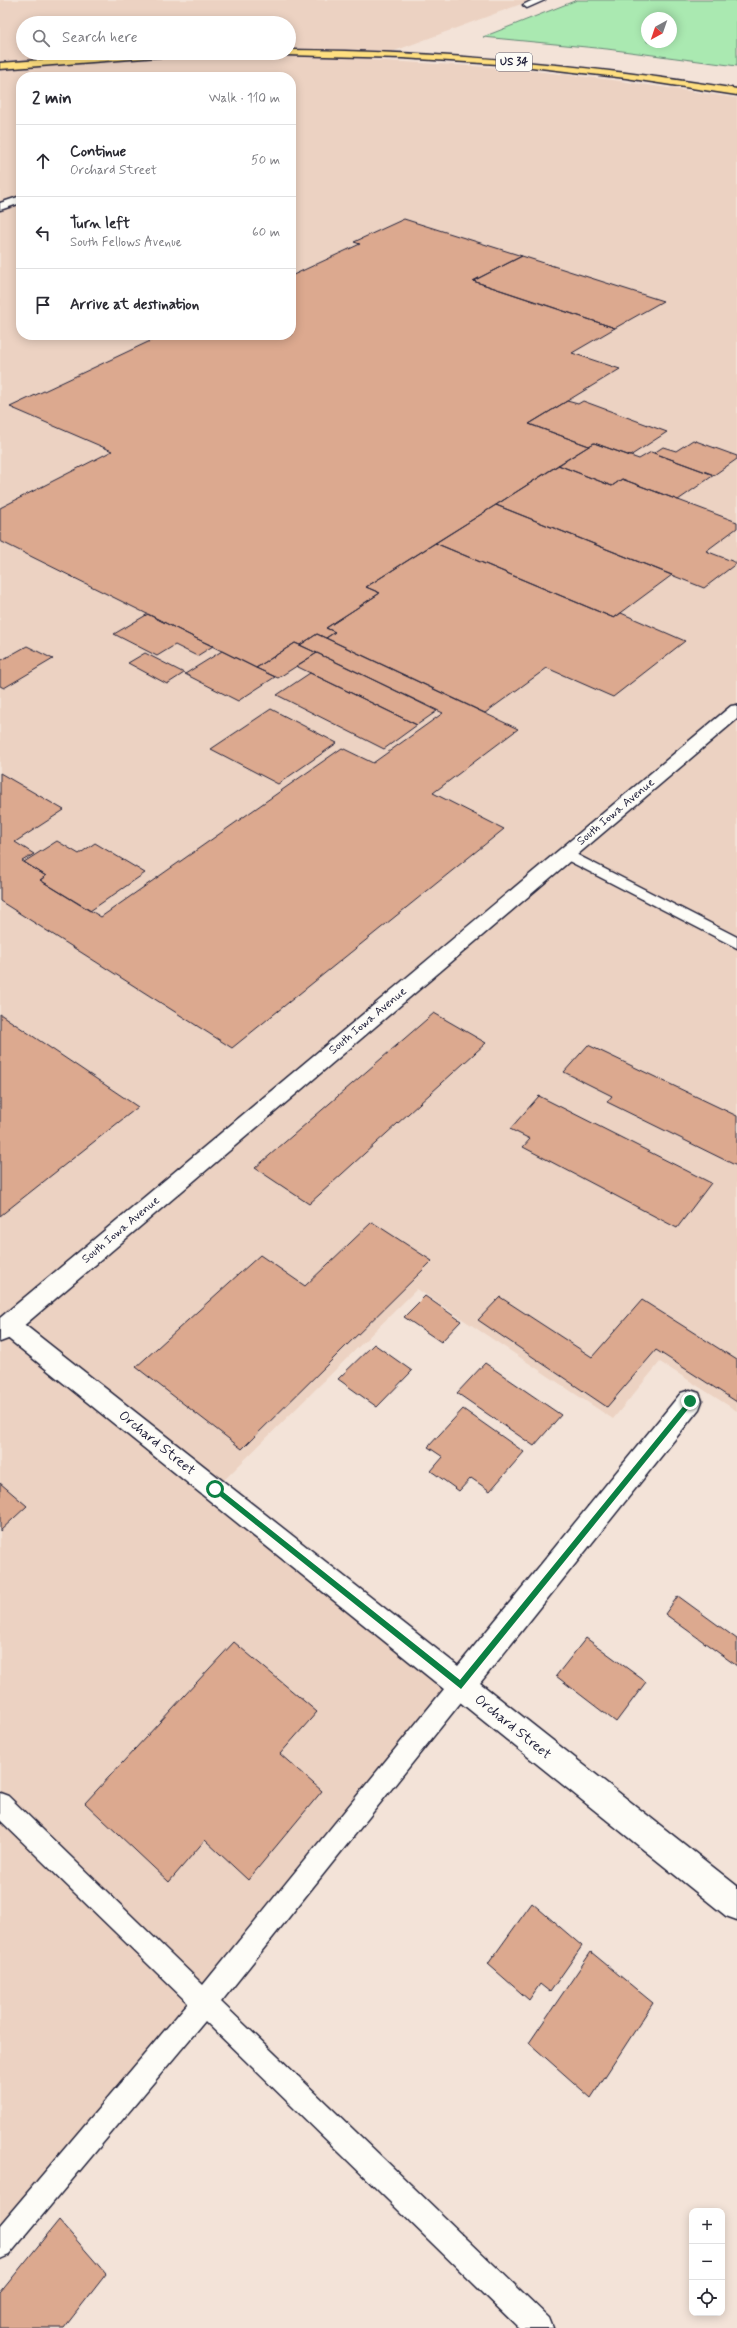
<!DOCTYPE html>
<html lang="en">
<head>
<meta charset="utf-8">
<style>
	body { margin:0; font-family:Mynerve,sans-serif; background:#f7f7f7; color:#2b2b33 }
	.controls { position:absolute; right:12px; bottom:12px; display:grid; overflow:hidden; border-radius:8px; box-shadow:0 2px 10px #0003 }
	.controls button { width:36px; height:36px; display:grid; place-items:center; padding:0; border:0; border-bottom:1px solid #e1e1e2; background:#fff; color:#2b2b33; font:20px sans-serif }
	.compass { position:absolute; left:641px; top:12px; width:36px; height:36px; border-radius:50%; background:#fff; box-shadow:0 2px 10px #0003; rotate:220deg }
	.stop { position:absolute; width:12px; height:12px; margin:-9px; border:3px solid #0b8043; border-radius:50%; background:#fff }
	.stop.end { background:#0b8043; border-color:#fff; box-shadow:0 1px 4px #0008 }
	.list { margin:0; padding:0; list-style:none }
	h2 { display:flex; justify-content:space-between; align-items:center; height:52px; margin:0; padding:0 16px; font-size:17px }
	h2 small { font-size:13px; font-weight:400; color:#7c7c81 }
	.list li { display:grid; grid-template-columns:26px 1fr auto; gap:12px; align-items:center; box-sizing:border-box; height:72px; padding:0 16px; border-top:1px solid #e1e1e2 }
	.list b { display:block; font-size:15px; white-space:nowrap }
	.list p { margin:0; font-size:13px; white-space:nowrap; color:#7c7c81 }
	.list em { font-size:13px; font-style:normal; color:#7c7c81 }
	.icon { flex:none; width:22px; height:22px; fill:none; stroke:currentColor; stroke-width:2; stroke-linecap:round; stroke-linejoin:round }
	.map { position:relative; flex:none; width:737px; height:2328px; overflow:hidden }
	.search { position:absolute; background:#fff; box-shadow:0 2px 10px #0003; left:16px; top:16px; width:280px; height:44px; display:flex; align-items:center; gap:10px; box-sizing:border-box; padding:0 14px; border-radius:22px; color:#7c7c81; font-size:15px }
	.panel { position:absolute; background:#fff; box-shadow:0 2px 10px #0003; left:16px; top:72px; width:280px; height:268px; border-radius:16px }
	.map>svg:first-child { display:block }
</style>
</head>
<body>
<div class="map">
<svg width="737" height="2328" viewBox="0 0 737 2328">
	<rect width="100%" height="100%" fill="#f3e3d8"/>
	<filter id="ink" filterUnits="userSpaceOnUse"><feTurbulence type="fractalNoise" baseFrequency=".025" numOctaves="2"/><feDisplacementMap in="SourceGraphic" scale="8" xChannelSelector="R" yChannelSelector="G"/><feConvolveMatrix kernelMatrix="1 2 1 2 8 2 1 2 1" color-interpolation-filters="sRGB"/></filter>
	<g filter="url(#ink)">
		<path fill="#ecd2c2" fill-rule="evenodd" d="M0,0h532l-162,60 137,8 99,11 131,19v1313l-77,-49 -47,57 -196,-130 -202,200 246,196 -461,561zM23,23h266v30h-266zM21,77h270v258h-270z"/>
		<path fill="#aae9b1" stroke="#668676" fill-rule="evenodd" d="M577,0h160v66l-130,-17 -124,-12zM647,18h24v24h-24z"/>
		<path fill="#dca98f" stroke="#22223b" d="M404,219l118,37 -49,25 142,47 -43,25 48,16 -91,55 60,22 -223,141 14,6 -54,35 9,4 -9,6 -9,-4 -17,11 -5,-2 -39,25 -256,-127v-33l112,-57 -102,-44 153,-72h128v-59l69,-32 -6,-2z
			M522,256l141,45 -48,27 -142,-47z
			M567,401l11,3 5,-3 84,31 -37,24 -36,-13 -5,3 -60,-22z
			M693,440l44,16v3l-23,16 -60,-22 9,-6 13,4z
			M594,443l45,16 12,-7 63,23 -36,25 -56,-21 -10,7 -54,-21z
			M558,465l54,21 10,-7 115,43v6l-31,23 31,12 -33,25 -208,-83z
			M496,505l176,70 -58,43 -179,-75z
			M435,543l179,75 7,-5 64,28 -72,56 -66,-29 -62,45 -159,-75 9,-6 -9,-4 54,-35 -14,-6z
			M148,614l47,24 18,8 -16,10 -22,-11 -18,11 -43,-22z
			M317,634l201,95 -85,64 71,36 -272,219 -232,-147v-128l64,37 -49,32 19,12 -12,7 24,15 -6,4 61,37 241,-169 31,15 70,-50 -143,-68z
			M295,643l22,10 -39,25 -22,-10z
			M27,646l26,13 -49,29 -4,-2v-25z
			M222,651l34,17 19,9 -37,24 -53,-27z
			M145,653l39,20 -17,11 -39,-21z
			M317,653l30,14 90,44 -20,14 -121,-59z
			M310,673l107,52 -33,24 -107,-54z
			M271,709l66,34 -59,41 -67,-35z
			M57,841l22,13 16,-11 50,30 -55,38 -50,-31 6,-4 -22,-14z
			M434,1013l52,30 -177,161 -54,-36z
			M0,1014l138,93 -138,109z
			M588,1045l149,71v50l-130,-64 5,-6 -48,-24z
			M539,1096l172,87 -34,45 -154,-81 7,-8 -20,-10z
			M372,1222l60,39 -190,188 -106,-82 124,-112 45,31z
			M425,1296l36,25 -20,21 -37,-25z
			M500,1297l92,60 50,-57 95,60v42l-81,-52 -49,57 -129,-87z
			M374,1344l38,27 -35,36 -39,-28z
			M485,1363l76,52 -27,31 -77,-53z
			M463,1409l61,43 -34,39 -19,-13 -12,13 -28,-20 12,-14 -15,-10z
			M0,1483l27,23 -27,25z
			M678,1596l59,43v27l-72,-52z
			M586,1638l60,44 -30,40 -60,-46z
			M234,1642l83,70 -37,42 42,37 -74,89 -43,-40 -36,42 -84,-79z
			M532,1903l50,43 -32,46 -10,-8 -11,16 -41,-36z
			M591,1952l62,51 -62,95 -62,-55z
			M59,2220l47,54 -42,54h-64v-35z"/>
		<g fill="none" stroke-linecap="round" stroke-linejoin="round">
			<g stroke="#22223b" stroke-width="3">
				<path id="service" d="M566,849l171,88v11l-176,-91 -2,-3 2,-3z
					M461,1674l8,4 3,7 -3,7 -248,310 328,316 4,10h-34l-314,-307 -196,234 -9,4v-34l188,-222 -188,-183v-27l8,3 195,189 250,-307z"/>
			</g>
			<g stroke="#22223b" stroke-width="3">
				<path id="minor" d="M533,0h12l-18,8 -4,-3z
					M21,196v7l-21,7v-7z
					M8,1315l8,3 442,348 223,-273 9,-3 9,3 3,8 -3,8 -219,274 257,203v34l-11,-4 -726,-584v-14z"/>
			</g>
			<g stroke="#22223b" stroke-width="3">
				<path id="secondary" d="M737,705v14l-729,620 -8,3v-24l731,-612z"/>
			</g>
			<g stroke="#22223b" stroke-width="3">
				<path id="trunk" d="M289,50c151,1 299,15 448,39v6l-111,-17 -112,-13 -112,-7 -116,-3 -2,-2h5z
					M135,53h92l-5,3 -64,1 -158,12v-6z"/>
			</g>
			<use href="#service" fill="#fdfcf7" fill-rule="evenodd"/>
			<use href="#minor" fill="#fdfcf7" fill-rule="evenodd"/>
			<use href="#secondary" fill="#fdfcf7" fill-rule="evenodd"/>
			<use href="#trunk" fill="#ffdf80" fill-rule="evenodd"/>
		</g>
	</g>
	<path fill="#0b8043" d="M690,1398l3,1v4l-232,286 -250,-200 4,-3 2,1 243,193z"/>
	<g text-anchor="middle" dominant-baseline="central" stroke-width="4" stroke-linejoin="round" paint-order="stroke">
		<rect fill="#fdfcf7" stroke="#646373" stroke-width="1" x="496" y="53" width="36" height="18" rx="3"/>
		<g font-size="11" font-weight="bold" fill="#22223b">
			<text x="514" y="62">US 34</text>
		</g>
		<g font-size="12" fill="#22223b" stroke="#fdfcf7">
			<text transform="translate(616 812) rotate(-40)">South Iowa Avenue</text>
			<text transform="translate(368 1021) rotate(-40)">South Iowa Avenue</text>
			<text transform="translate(121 1230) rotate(-40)">South Iowa Avenue</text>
		</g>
		<g font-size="14" fill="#22223b" stroke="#fdfcf7">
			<text transform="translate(157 1443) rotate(39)">Orchard Street</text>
			<text transform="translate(513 1727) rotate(39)">Orchard Street</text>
		</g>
	</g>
</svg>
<div class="controls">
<button>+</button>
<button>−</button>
<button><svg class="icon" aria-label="locate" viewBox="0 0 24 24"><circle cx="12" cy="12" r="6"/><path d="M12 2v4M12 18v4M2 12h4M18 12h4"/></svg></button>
</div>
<svg class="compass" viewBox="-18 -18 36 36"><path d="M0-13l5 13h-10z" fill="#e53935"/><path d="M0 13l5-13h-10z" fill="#7c7c81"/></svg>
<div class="stop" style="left:215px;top:1489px"></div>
<div class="stop end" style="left:690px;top:1401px"></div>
<div class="search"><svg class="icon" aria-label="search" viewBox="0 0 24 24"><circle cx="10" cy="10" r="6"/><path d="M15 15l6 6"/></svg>Search here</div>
<section class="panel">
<h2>2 min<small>Walk · 110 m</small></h2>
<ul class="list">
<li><svg class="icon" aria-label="ahead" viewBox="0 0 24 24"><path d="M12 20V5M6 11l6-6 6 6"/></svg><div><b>Continue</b><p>Orchard Street</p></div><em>50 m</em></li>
<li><svg class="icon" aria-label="left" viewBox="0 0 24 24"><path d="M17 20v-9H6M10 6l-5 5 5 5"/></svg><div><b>Turn left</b><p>South Fellows Avenue</p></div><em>60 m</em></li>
<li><svg class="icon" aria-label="arrive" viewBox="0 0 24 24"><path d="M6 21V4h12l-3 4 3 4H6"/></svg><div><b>Arrive at destination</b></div></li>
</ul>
</section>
</div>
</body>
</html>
